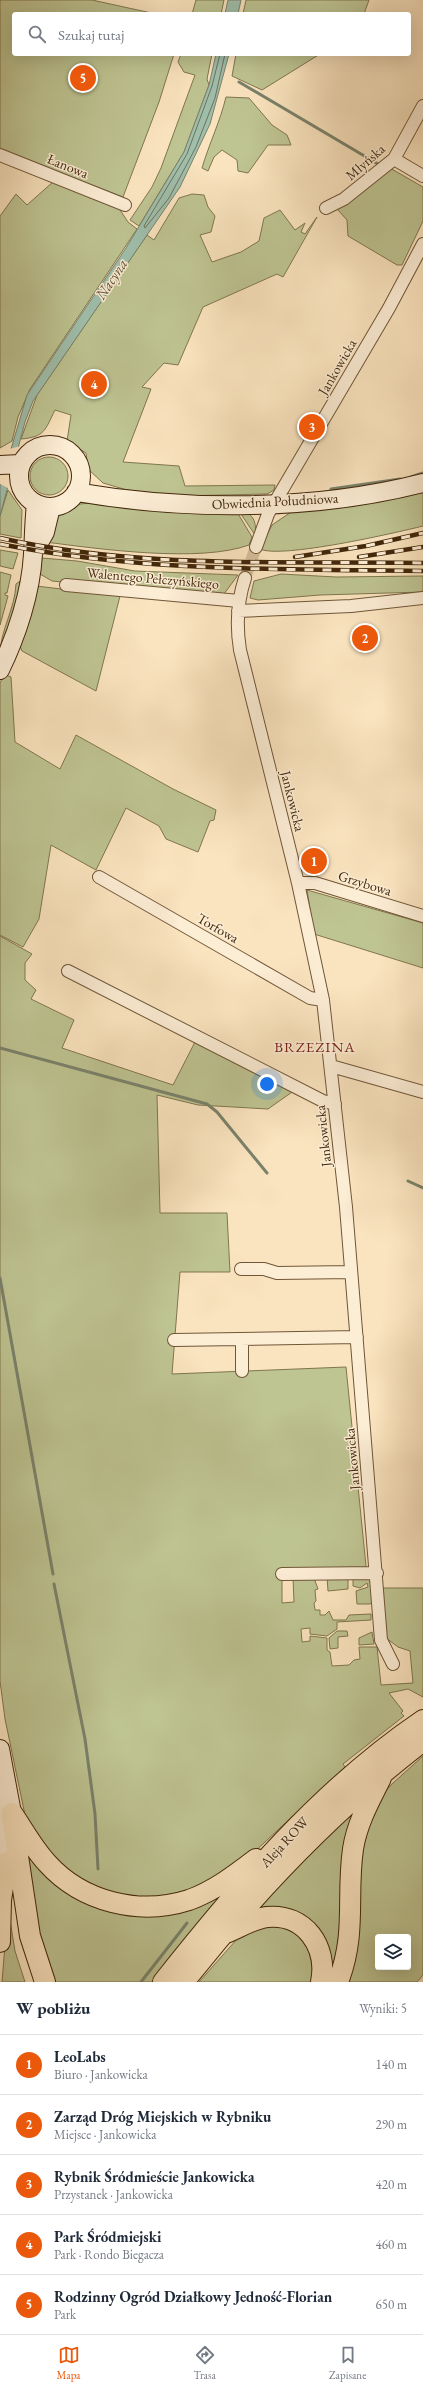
<!DOCTYPE html>
<html lang="pl">
<head>
<meta charset="utf-8">
<style>
	body { margin:0; font-family:"EB Garamond",serif; background:#f6f6f7; color:#1f2937 }
	.controls { position:absolute; right:12px; bottom:12px; display:grid; overflow:hidden; border-radius:4px; box-shadow:0 4px 16px #0002 }
	.controls button { width:36px; height:36px; display:grid; place-items:center; padding:0; border:0; border-bottom:1px solid #e0e1e3; background:#fff; color:#1f2937; font:20px sans-serif }
	.you { position:absolute; left:267px; top:1084px; width:14px; height:14px; margin:-10px; border:3px solid #fff; border-radius:50%; background:#1a73e8; box-shadow:0 0 0 6px #1a73e833 }
	.badge { display:grid; place-items:center; width:26px; height:26px; border-radius:50%; background:#ea580c; color:#fff; font-size:13px; font-weight:700 }
	.pin { position:absolute; translate:-50% -50%; border:2px solid #fff; box-shadow:0 1px 4px #0006 }
	.list { margin:0; padding:0; list-style:none }
	h2 { display:flex; justify-content:space-between; align-items:center; height:52px; margin:0; padding:0 16px; font-size:17px }
	h2 small { font-size:13px; font-weight:400; color:#747a83 }
	.list li { display:grid; grid-template-columns:26px 1fr auto; gap:12px; align-items:center; box-sizing:border-box; height:60px; padding:0 16px; border-top:1px solid #e0e1e3 }
	.list b { display:block; font-size:15px; white-space:nowrap }
	.list p { margin:0; font-size:13px; white-space:nowrap; color:#747a83 }
	.list em { font-size:13px; font-style:normal; color:#747a83 }
	.icon { flex:none; width:22px; height:22px; fill:none; stroke:currentColor; stroke-width:2; stroke-linecap:round; stroke-linejoin:round }
	.map { position:relative; flex:none; width:423px; height:1982px; overflow:hidden }
	.search { position:absolute; background:#fff; box-shadow:0 4px 16px #0002; left:12px; right:12px; top:12px; height:44px; display:flex; align-items:center; gap:10px; box-sizing:border-box; padding:0 14px; border-radius:4px; color:#747a83; font-size:15px }
	.sheet { height:352px; background:#fff }
	nav { display:flex; justify-content:space-around; align-items:center; box-sizing:border-box; height:56px; border-top:1px solid #e0e1e3; background:#fff; font-size:11px; color:#747a83 }
	nav a { display:grid; justify-items:center; gap:2px }
	nav .on { color:#ea580c }
	.map>svg:first-child { display:block }
</style>
</head>
<body>
<div class="map">
<svg width="423" height="1982" viewBox="0 0 423 1982">
	<rect width="100%" height="100%" fill="#fae4bf"/>
	<filter id="stains"><feTurbulence type="fractalNoise" baseFrequency=".005" numOctaves="4"/><feColorMatrix values="0 0 0 0 .2 0 0 0 0 .09 0 0 0 0 .02 0 0 0 .5 -.17"/></filter>
	<radialGradient id="worn" r=".72"><stop offset=".6" stop-color="#630" stop-opacity="0"/><stop offset="1" stop-color="#630" stop-opacity=".3"/></radialGradient>
	<path fill="#bec492" stroke="#80764e" fill-rule="evenodd" d="M0,0h92l64,14h-142v40h160l-15,48 -36,95 -123,-47z
		M196,0h28l-3,14h-29z
		M246,0h123l-5,14h-121z
		M181,54h31l-5,25 2,6 -25,67 -45,74 -9,-6 22,-33 9,-19 34,-93 -11,-3 -6,-10z
		M236,54h84l-58,36 -30,-14z
		M226,97l23,1 23,27 15,10 4,10h-23l-20,28 -10,-2 -1,-11 -15,-10 -8,7 -6,14 -6,-3c7,-24 18,-46 24,-71z
		M390,168l33,19v34l-21,44h-5l-49,-29 -1,-16 -10,-11z
		M54,181l64,26 10,15 9,7 -107,160 -12,28 -6,24 -12,7v-232l16,-22 11,11z
		M192,194l12,1 4,12 7,9 -4,16 -11,3 12,27 29,-10 18,-11 5,-23 16,-8 15,20 10,-7 -4,9 4,2 12,-17 -34,60 -6,-3 -74,33 -25,58 -14,-2 -22,24 9,2 -28,73 56,4 6,20 90,-1 -1,5 -7,4 -90,2 -50,-6 -24,-7 -15,-14 -2,-16 -19,-12 4,-26 -16,-5c-10,20 -10,27 -34,29l16,-44 110,-160 7,5 25,-42z
		M30 476a19 19 0 1 1 38 0a19 19 0 1 1-38 0Z
		M8,490l14,20 -1,28 -21,-4v-18z
		M423,491v35c-28,7 -142,33 -163,23l12,-24 22,-15 98,-11z
		M102,502l135,10 15,25 -3,8c-50,18 -149,4 -204,-3l14,-32 21,-6z
		M239,511c14,1 18,11 16,24z
		M0,550l18,3 -5,16 -13,-3z
		M42,558l35,3 58,10 103,4 -14,19 -65,-3 -107,-10 -12,-7z
		M0,572l11,3 -4,18h-2v2l3,1 -8,29z
		M281,574l55,3 87,-1v16l-103,3 -62,5 -8,-2 4,-17z
		M20,581l-2,17 -18,56c0,-23 15,-45 16,-70z
		M36,586l84,10 -24,95 -74,-40 -3,-7z
		M4,674l7,3 4,65 45,27 16,-34 97,54 43,21 -2,10 -4,1 -12,31 -32,-13 -7,-13 -33,-18 -30,62 -45,-25 -12,74 -16,28 -23,-12v-252z
		M307,890l116,33v45l-109,-34z
		M0,936l32,18 -7,9v17l11,10 -5,9 43,21 -12,28 111,37 23,-45 99,50 -27,19 -70,-4 -41,-10 3,118h67l3,59h-50l-8,102 174,-7 21,209h5l1,25 -3,3h-13l-1,-13 12,-4 -1,-4 -7,5 -7,-2v-9h-5v12l-20,2 -1,-14 -13,1 4,11 -3,1 1,11 -2,2 1,7h5v5h5l4,-4 4,9h13l3,-5 22,-1v6l-34,2v7l-10,7 -17,-2v-6l-9,1 1,13 8,-1v-5l17,2v12l3,2 2,14 17,-1 5,-5 6,-1 -1,-12h18l4,38 32,-2 -3,-32 -12,-4 -12,-9 -4,-50h41v109l-15,-8 -19,4 14,18 -2,2 3,3 -61,48 2,3 -96,90 -63,38 -64,4 -65,-33 -32,-51 -20,-96 -5,-38zM282,1578h11l1,24 -12,1z
		M337,1631h10l1,5 -10,1v11l-8,1 -1,-11z
		M372,1632l2,12 -15,1v-7z
		M423,1756v219l-6,7h-73l16,-135 20,-50 12,-13zM378,1937h30v30h-30z
		M359,1804l-14,76 -11,96 -8,-27 -72,-38 24,-26z
		M22,1840l81,66 126,-20 -77,96h-101l-8,-21z
		M8,1908l7,43 10,31h-23z
		M281,1924l28,19 5,39h-115l39,-44 11,-8z"/>
	<path fill="#9fbfac" stroke="#7a826b" d="M228,0h13l-3,14h-13z
		M216,54h13l-19,70 -30,63 -147,214 -8,21 -25,94v-30l27,-91 99,-147 58,-96 25,-67z"/>
	<path fill="#fae4bf" d="M21,446l-4,14 -7,29 -10,-5v-5l9,-30z"/>
	<g fill="none" stroke-linecap="round" stroke-linejoin="round">
		<path stroke="#70735b" stroke-width="1" d="M220,54l-8,32 -25,68 -43,72 1,2 24,-30 27,-51 19,-49 10,-44"/>
		<path stroke="#7a826b" stroke-width="3" d="M239,82l139,82
			M411,477l12,-4
			M331,489l69,-10
			M0,1048l207,56 10,8 50,61
			M408,1181l15,7
			M0,1278l53,296
			M54,1584l31,155 10,75 3,55
			M141,1982l46,-59"/>
		<path stroke="#d5be9b" stroke-width="12" stroke-dasharray="12 6" stroke-linecap="butt" d="M245,578l11,-31"/>
		<g stroke="#705637" stroke-width="14">
			<path id="minor" d="M0,155l125,50
				M394,159l29,17
				M326,208l18,-9 50,-40 29,-53
				M256,547l12,-33 121,-206 34,-64
				M245,578c-8,24 -9,47 -5,72l58,233 25,117 23,207 35,433 12,24
				M66,585l173,16
				M238,611l113,-5 72,-8
				M99,877l211,121 13,2
				M298,883h17l108,33
				M68,971l255,130 12,3
				M331,1066l92,26
				M241,1269h23l13,4 74,-1
				M242,1339v32
				M174,1340l183,-3
				M282,1574l95,-1"/>
		</g>
		<g stroke="#42270a" stroke-width="20">
			<path id="secondary" d="M19 476a31 31 0 1 1 62 0a31 31 0 1 1-62 0Z
				M0,465l20,-1
				M76,492c111,19 238,19 347,-9
				M36,548l9,-16 6,-25
				M0,670c17,-35 31,-78 33,-116 1,-17 1,-33 3,-50
				M0,1749l12,64
				M0,1806l7,56"/>
		</g>
		<g stroke="#42270a" stroke-width="22">
			<path id="primary" d="M12,1813c11,16 21,35 35,50 35,39 92,53 142,37 25,-9 46,-25 67,-41
				M12,1816l18,120 15,46
				M226,1933c13,-5 26,-14 41,-16 38,-4 61,30 54,65
				M0,1942l1,-42 6,-38
				M163,1982c76,-96 158,-193 260,-262
				M184,1982c71,-90 148,-171 239,-241
				M338,1982c19,-49 8,-85 15,-133 4,-26 17,-49 28,-71"/>
		</g>
		<use href="#minor" stroke="#fcedd5" stroke-width="12"/>
		<use href="#secondary" stroke="#fcedd5" stroke-width="18"/>
		<use href="#primary" stroke="#fae4bf" stroke-width="20"/>
		<g stroke="#42270a" stroke-width="4.5">
			<path id="rail" d="M0,538c138,31 282,23 423,25
				M0,544c139,28 281,25 423,27
				M295,557l71,-11 57,-13
				M359,557l64,-10"/>
		</g>
		<use href="#rail" stroke="#fcedd5" stroke-width="3" stroke-dasharray="9" stroke-linecap="butt"/>
	</g>
	<g text-anchor="middle" dominant-baseline="central" stroke-width="3" stroke-linejoin="round" paint-order="stroke">
		<g font-size="14" fill="#42270a" stroke="#fcedd5">
			<text transform="translate(365 162) rotate(-41)">Młyńska</text>
			<text transform="translate(68 166) rotate(22)">Łanowa</text>
			<text transform="translate(337 367) rotate(-60)">Jankowicka</text>
			<text transform="translate(275 501) rotate(-3)">Obwiednia Południowa</text>
			<text transform="translate(153 578) rotate(5)">Walentego Pełczyńskiego</text>
			<text transform="translate(293 801) rotate(76)">Jankowicka</text>
			<text transform="translate(365 883) rotate(17)">Grzybowa</text>
			<text transform="translate(218 928) rotate(30)">Torfowa</text>
			<text transform="translate(323 1136) rotate(-96)">Jankowicka</text>
			<text transform="translate(352 1459) rotate(-95)">Jankowicka</text>
			<text transform="translate(284 1842) rotate(-47)">Aleja ROW</text>
		</g>
		<g font-size="15" font-style="italic" fill="#594d32" stroke="#fcedd5">
			<text transform="translate(111 279) rotate(-56)">Nacyna</text>
		</g>
		<g font-size="15" letter-spacing="1" fill="#7a1f14" stroke="#fcedd5">
			<text x="315" y="1046">BRZEZINA</text>
		</g>
	</g>
	<rect width="100%" height="100%" filter="url(#stains)"/>
	<rect width="100%" height="100%" fill="url(#worn)"/>
</svg>
<div class="controls">
<button><svg class="icon" aria-label="layers" viewBox="0 0 24 24"><path d="M12 4l9 5-9 5-9-5zM3 14l9 5 9-5"/></svg></button>
</div>
<div class="you"></div>
<div class="pin badge" style="left:314px;top:861px">1</div>
<div class="pin badge" style="left:365px;top:638px">2</div>
<div class="pin badge" style="left:312px;top:427px">3</div>
<div class="pin badge" style="left:94px;top:384px">4</div>
<div class="pin badge" style="left:83px;top:78px">5</div>
<div class="search"><svg class="icon" aria-label="search" viewBox="0 0 24 24"><circle cx="10" cy="10" r="6"/><path d="M15 15l6 6"/></svg>Szukaj tutaj</div>
</div>
<section class="sheet">
<h2>W pobliżu<small>Wyniki: 5</small></h2>
<ul class="list">
<li><span class="badge">1</span><div><b>LeoLabs</b><p>Biuro · Jankowicka</p></div><em>140 m</em></li>
<li><span class="badge">2</span><div><b>Zarząd Dróg Miejskich w Rybniku</b><p>Miejsce · Jankowicka</p></div><em>290 m</em></li>
<li><span class="badge">3</span><div><b>Rybnik Śródmieście Jankowicka</b><p>Przystanek · Jankowicka</p></div><em>420 m</em></li>
<li><span class="badge">4</span><div><b>Park Śródmiejski</b><p>Park · Rondo Biegacza</p></div><em>460 m</em></li>
<li><span class="badge">5</span><div><b>Rodzinny Ogród Działkowy Jedność-Florian</b><p>Park</p></div><em>650 m</em></li>
</ul>
</section>
<nav>
<a class="on"><svg class="icon" aria-label="map" viewBox="0 0 24 24"><path d="M3 6l6-2 6 2 6-2v14l-6 2-6-2-6 2zM9 4v14M15 6v14"/></svg>Mapa</a>
<a><svg class="icon" aria-label="directions" viewBox="0 0 24 24"><path d="M12 3l9 9-9 9-9-9zM9 14v-3h6M13 9l2 2-2 2"/></svg>Trasa</a>
<a><svg class="icon" aria-label="saved" viewBox="0 0 24 24"><path d="M7 4h10v16l-5-4-5 4z"/></svg>Zapisane</a>
</nav>
</body>
</html>
